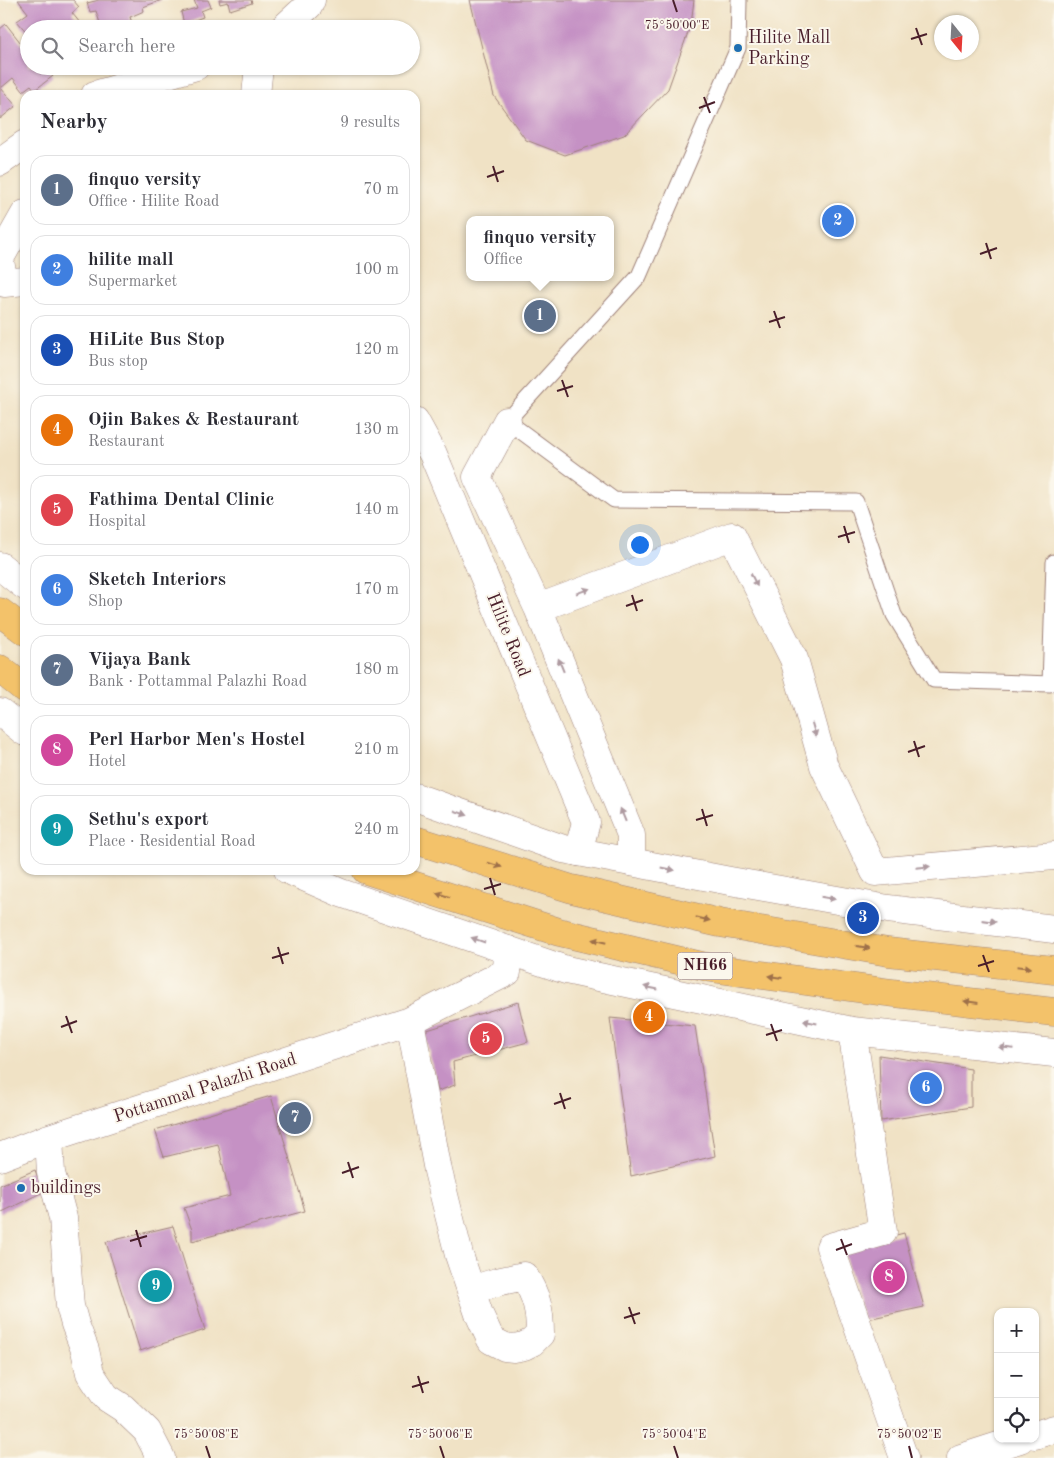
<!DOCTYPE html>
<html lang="en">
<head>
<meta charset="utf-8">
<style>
	body { margin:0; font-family:"Old Standard TT",serif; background:#f2f2f3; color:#2b2b33 }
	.controls { position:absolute; right:15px; bottom:15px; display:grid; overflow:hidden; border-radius:10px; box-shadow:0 1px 4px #0004 }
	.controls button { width:45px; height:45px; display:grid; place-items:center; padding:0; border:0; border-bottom:1px solid #e1e1e2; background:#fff; color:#2b2b33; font:25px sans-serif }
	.compass { position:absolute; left:934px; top:15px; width:45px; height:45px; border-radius:50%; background:#fff; box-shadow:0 1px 4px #0004; rotate:162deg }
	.you { position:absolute; left:639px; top:544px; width:18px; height:18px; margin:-12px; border:4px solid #fff; border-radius:50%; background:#1a73e8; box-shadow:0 0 0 8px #1a73e833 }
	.badge { display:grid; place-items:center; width:32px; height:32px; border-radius:50%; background:#b45309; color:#fff; font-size:16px; font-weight:700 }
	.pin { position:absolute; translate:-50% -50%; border:2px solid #fff; box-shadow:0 1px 5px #0006 }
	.popup { position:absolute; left:466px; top:216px; width:148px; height:65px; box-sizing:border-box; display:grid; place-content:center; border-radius:10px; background:#fff; filter:drop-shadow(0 1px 4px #0005); font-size:16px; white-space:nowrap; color:#7c7c81 }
	.popup b { font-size:19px; color:#2b2b33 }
	.popup::after { content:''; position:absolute; left:50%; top:100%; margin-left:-10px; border:10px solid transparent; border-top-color:#fff }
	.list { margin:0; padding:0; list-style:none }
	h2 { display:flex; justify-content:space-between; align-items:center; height:65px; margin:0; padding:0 20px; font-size:21px }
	h2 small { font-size:16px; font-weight:400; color:#7c7c81 }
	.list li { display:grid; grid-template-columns:32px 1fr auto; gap:15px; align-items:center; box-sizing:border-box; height:70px; margin:0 10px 10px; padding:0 10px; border:1px solid #e1e1e2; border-radius:15px }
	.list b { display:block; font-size:19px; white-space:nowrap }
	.list p { margin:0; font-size:16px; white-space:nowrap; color:#7c7c81 }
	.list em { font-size:16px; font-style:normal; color:#7c7c81 }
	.icon { flex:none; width:28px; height:28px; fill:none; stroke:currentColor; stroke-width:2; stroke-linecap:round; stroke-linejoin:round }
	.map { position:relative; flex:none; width:1054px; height:1458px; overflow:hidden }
	.search { position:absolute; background:#fff; box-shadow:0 1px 4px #0004; left:20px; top:20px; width:400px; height:55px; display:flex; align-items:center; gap:12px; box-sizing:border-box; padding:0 18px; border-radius:28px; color:#7c7c81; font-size:19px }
	.panel { position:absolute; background:#fff; box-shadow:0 1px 4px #0004; left:20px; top:90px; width:400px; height:785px; border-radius:15px }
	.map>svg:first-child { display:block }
</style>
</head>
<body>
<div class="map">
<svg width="1054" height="1458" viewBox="0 0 1054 1458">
	<rect width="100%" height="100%" fill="#fbf7ec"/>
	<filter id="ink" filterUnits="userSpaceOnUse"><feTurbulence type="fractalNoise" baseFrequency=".02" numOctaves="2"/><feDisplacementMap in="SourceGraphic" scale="10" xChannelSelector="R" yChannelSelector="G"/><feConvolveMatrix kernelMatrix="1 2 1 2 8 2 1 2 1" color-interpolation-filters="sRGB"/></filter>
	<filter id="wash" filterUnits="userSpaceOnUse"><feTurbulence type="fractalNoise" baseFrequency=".0096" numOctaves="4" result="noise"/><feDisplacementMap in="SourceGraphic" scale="20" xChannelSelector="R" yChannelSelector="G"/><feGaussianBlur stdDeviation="1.12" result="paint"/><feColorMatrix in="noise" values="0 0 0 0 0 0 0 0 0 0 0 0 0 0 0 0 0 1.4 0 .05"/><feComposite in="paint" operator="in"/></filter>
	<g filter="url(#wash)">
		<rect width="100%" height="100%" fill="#f0e2c5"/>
		<g id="blocks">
			<path fill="#c591c4" d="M18,0h55l6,7 -7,6 13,16h-56v6l-12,-14 11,-8z
				M99,0h63l-19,7 1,4 -14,6 4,12h-24v-2l-8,2 -6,-18 -6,1 -3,-9z
				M194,0h14l3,7 -10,4 2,6 -19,7 -3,-12 16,-4z
				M219,0h32l1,3 -22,7 -2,-8 -8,2z
				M470,0h224l-3,24 -23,65 -44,46 -59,20 -39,-15 -32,-44z
				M6,24l18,23 5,-5v24h16l8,10 -18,14 -4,-5 -8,6 -10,-13 -12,10 15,18 -16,13v-90z
				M518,1002l10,40 -75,20 2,23 -17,6 -14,-60z
				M610,1018l85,8 20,130 -84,20z
				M879,1055l92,14v38l-90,14z
				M271,1096l34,115 -113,30v-11l-8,-22 46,-12 -12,-52 -54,13 -9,-27z
				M35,1170l8,22 -43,21v-28z
				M173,1226l32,104 -65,21 -34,-109z
				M904,1233l20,74 -61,13 -20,-71z"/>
		</g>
	</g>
	<g filter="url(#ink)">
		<use href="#blocks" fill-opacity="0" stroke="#9d8078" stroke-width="1"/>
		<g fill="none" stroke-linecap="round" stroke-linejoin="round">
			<g stroke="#9d8078" stroke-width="17">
				<path id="service" d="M739,0l-1,48 -99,228 -132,145 107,79 242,2 38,113 40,65 116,4 4,-122"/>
			</g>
			<g stroke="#9d8078" stroke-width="29">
				<path id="minor" d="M283,29l26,-24 2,-5
					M95,95l101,-29
					M256,95l3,-29
					M0,162l25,-18
					M0,258l25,-44
					M0,261l4,22 21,-2
					M415,421l18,33 153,368 -8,30
					M507,421l-30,56 61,131 93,227v27
					M538,608l194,-72 62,123 30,107 51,106 179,-16
					M410,1021l28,150 21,84 20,59 12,26 14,7 9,1 10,-2 8,-4 8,-8c0,-23 -3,-38 -16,-58l-27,6 -26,8
					M852,1031l31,201 -53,15 74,211
					M49,1138l2,35 12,45 7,88 5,18 10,26 5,23 16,24 17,11 24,23 14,27
					M0,1157l49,-19 361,-117 97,-49 1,-22
					M1035,1435l19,-6
					M961,1458l59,-19"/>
			</g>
			<g stroke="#9d8078" stroke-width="29">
				<path id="tertiary" d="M0,566l25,20
					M0,712l25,20
					M415,797l148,52 167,32 158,28 166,20
					M288,870l53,23 225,77 286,61 202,22"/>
			</g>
			<g stroke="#9d8078" stroke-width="29">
				<path id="trunk" d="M0,612l25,19
					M0,669l25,20
					M415,840l157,49 148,34 168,29 166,18
					M366,870l193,62 152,36 174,24 169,20"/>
			</g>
			<use href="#service" stroke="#fff" stroke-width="15"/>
			<use href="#minor" stroke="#fff" stroke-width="28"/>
			<use href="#tertiary" stroke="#fff" stroke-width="28"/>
			<use href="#trunk" stroke="#f3c26a" stroke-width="28"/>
		</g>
		<defs><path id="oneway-solid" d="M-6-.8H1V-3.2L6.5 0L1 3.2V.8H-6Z" transform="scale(1.25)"/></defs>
		<g fill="#ae9aa0">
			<use href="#oneway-solid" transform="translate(754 580) rotate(63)"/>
			<use href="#oneway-solid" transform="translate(583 591) rotate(-20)"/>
			<use href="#oneway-solid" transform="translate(561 665) rotate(-112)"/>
			<use href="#oneway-solid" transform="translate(814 730) rotate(74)"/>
			<use href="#oneway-solid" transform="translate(461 813) rotate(19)"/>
			<use href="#oneway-solid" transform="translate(623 815) rotate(-112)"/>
			<use href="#oneway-solid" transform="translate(923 867) rotate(-5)"/>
			<use href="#oneway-solid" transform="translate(668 869) rotate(11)"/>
			<use href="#oneway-solid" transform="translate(828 898) rotate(10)"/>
			<use href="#oneway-solid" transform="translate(989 921) rotate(7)"/>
			<use href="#oneway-solid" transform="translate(478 940) rotate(-161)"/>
			<use href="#oneway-solid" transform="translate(651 988) rotate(-168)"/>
			<use href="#oneway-solid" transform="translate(810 1022) rotate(-168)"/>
			<use href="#oneway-solid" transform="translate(1006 1048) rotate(-174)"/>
		</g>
		<g fill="#9e704a">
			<use href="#oneway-solid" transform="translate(495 865) rotate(17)"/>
			<use href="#oneway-solid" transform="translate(443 895) rotate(-162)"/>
			<use href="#oneway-solid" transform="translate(703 919) rotate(13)"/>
			<use href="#oneway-solid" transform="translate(599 941) rotate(-167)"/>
			<use href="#oneway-solid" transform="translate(863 947) rotate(10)"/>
			<use href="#oneway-solid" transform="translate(1024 967) rotate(6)"/>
			<use href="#oneway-solid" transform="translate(775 977) rotate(-172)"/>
			<use href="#oneway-solid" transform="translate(971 1002) rotate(-173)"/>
		</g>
	</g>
	<path fill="none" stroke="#4a1f2b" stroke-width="2" d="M673,0l4,12M916,28l6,17M911,39l16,-5M704,97l6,16M699,108l16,-6M493,166l5,16M487,177l17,-6M986,243l5,16M980,254l17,-6M774,311l6,17M769,322l16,-5M562,380l6,17M557,391l16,-5M844,526l5,17M838,537l17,-5M632,595l5,16M626,606l17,-6M914,741l5,16M908,752l17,-6M702,809l5,17M696,820l17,-5M490,878l5,17M484,889l17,-5M278,947l5,17M983,955l6,17M272,958l17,-5M978,966l16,-5M66,1016l6,17M771,1024l6,17M61,1027l16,-6M766,1035l16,-5M560,1093l5,16M554,1104l17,-6M348,1162l5,16M342,1173l17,-6M136,1230l5,17M841,1239l6,16M130,1241l17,-5M836,1250l16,-6M629,1307l6,17M624,1318l16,-5M418,1376l5,17M412,1387l17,-5M206,1446l4,12M440,1446l4,12M674,1446l4,12M909,1446l3,12"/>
	<g fill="#1f6fb2" stroke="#fbf7ec" stroke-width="2">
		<circle cx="738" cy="48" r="5"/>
		<circle cx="21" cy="1188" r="5"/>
	</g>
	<g text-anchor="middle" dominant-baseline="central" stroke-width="4" stroke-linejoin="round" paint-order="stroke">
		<rect fill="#fbf7ec" stroke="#7f6065" stroke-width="1" x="677.5" y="952.5" width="55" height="27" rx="4"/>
		<g font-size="16" font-weight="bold" fill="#4a1f2b">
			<text x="705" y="966">NH66</text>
		</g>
		<g font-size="18" fill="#4a1f2b" stroke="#fbf7ec" text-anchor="start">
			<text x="748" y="38">Hilite Mall<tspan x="748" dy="21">Parking</tspan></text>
			<text x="31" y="1188">buildings</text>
		</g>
		<g font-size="18" fill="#4a1f2b" stroke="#fbf7ec">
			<text transform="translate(508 635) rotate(68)">Hilite Road</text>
			<text transform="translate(205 1088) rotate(-18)">Pottammal Palazhi Road</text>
		</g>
	</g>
	<g font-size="12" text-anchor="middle" fill="#4a1f2b" stroke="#fbf7ec" stroke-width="4" stroke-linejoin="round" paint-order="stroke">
		<text x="677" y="29">75°50'00"E</text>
		<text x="206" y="1438">75°50'08"E</text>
		<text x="440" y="1438">75°50'06"E</text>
		<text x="674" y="1438">75°50'04"E</text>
		<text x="909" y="1438">75°50'02"E</text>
	</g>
</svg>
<div class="controls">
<button>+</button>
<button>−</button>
<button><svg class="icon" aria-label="locate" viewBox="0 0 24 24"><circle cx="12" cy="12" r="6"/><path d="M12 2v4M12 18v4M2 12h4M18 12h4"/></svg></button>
</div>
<svg class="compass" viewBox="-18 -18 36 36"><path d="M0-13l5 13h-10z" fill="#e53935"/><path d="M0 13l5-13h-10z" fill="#7c7c81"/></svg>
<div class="you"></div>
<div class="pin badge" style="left:540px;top:316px;background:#5c6f8a">1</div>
<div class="popup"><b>finquo versity</b>Office</div>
<div class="pin badge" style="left:838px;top:221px;background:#3f7fe0">2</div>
<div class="pin badge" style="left:863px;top:918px;background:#1a4fb4">3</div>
<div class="pin badge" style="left:649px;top:1017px;background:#e8710a">4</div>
<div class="pin badge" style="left:486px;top:1039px;background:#e0444e">5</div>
<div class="pin badge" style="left:926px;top:1088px;background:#3f7fe0">6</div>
<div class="pin badge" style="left:295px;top:1118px;background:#5c6f8a">7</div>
<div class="pin badge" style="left:889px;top:1277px;background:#d1479c">8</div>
<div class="pin badge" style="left:156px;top:1286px;background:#0f9aa8">9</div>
<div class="search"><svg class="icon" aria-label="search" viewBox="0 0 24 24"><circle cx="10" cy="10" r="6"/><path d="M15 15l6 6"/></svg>Search here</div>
<section class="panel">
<h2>Nearby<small>9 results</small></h2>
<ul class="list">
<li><span class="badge" style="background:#5c6f8a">1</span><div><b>finquo versity</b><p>Office · Hilite Road</p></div><em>70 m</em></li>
<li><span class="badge" style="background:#3f7fe0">2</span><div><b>hilite mall</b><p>Supermarket</p></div><em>100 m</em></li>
<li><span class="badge" style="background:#1a4fb4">3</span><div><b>HiLite Bus Stop</b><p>Bus stop</p></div><em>120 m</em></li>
<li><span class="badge" style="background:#e8710a">4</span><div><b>Ojin Bakes &amp; Restaurant</b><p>Restaurant</p></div><em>130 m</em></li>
<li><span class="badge" style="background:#e0444e">5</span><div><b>Fathima Dental Clinic</b><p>Hospital</p></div><em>140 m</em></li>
<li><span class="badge" style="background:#3f7fe0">6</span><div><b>Sketch Interiors</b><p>Shop</p></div><em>170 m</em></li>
<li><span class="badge" style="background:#5c6f8a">7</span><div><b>Vijaya Bank</b><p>Bank · Pottammal Palazhi Road</p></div><em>180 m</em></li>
<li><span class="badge" style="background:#d1479c">8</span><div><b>Perl Harbor Men's Hostel</b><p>Hotel</p></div><em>210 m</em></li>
<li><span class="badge" style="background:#0f9aa8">9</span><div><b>Sethu's export</b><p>Place · Residential Road</p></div><em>240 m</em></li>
</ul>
</section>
</div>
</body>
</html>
